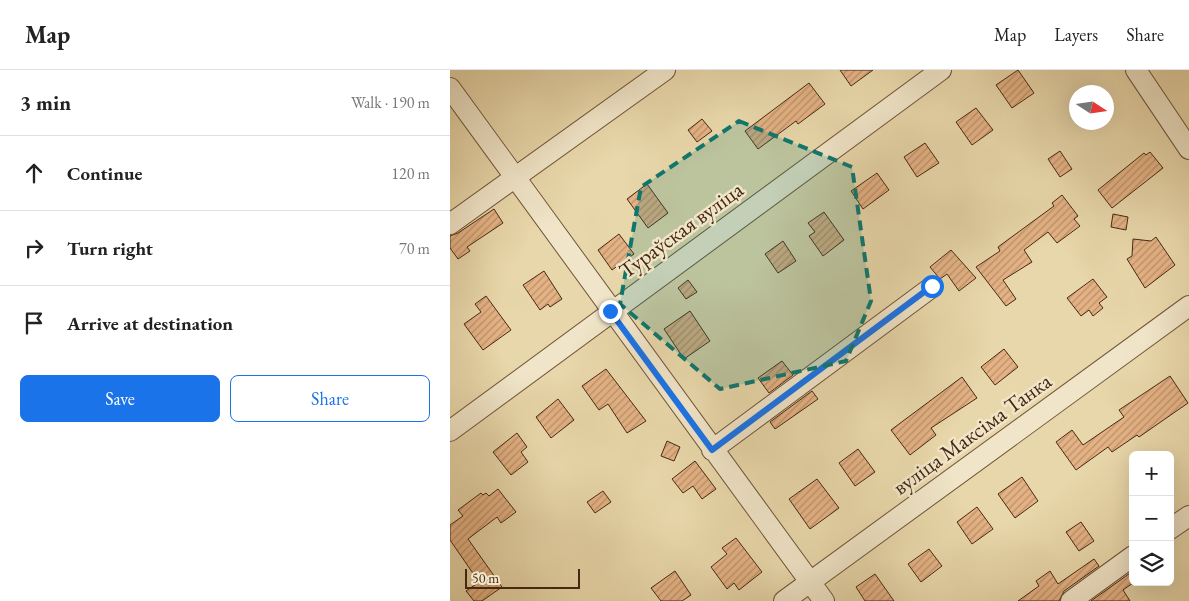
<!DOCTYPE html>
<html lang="en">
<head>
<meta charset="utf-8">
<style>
	body { margin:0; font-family:"EB Garamond",serif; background:#f6f6f6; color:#222 }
	.controls { position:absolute; right:15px; bottom:15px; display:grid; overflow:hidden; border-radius:8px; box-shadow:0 5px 20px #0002 }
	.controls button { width:45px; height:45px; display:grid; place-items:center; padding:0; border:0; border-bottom:1px solid #e0e0e0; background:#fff; color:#222; font:25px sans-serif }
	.compass { position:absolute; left:619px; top:15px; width:45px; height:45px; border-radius:50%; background:#fff; box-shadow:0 5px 20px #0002; rotate:102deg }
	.scale { position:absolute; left:15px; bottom:12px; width:115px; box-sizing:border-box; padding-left:5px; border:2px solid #482813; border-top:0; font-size:14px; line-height:18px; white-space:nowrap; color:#482813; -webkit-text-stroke:4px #f0e5c8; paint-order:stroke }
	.stop { position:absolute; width:15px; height:15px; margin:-11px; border:4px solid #1a73e8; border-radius:50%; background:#fff }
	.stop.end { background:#1a73e8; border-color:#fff; box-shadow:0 1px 5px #0008 }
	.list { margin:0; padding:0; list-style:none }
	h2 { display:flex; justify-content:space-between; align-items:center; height:65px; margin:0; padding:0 20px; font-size:21px }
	h2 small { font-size:16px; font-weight:400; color:#767676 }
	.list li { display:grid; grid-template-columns:32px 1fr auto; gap:15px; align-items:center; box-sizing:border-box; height:75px; padding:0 20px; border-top:1px solid #e0e0e0 }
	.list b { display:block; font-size:19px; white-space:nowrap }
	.list em { font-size:16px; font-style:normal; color:#767676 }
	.actions { display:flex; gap:10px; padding:15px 20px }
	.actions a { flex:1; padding:11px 0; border:1px solid #1a73e8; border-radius:8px; text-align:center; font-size:18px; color:#1a73e8 }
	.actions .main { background:#1a73e8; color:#fff }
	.icon { flex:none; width:28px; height:28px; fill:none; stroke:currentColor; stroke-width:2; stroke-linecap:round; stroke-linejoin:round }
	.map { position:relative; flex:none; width:739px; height:531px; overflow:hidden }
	header { display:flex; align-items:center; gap:30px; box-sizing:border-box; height:70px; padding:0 25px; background:#fff; border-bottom:1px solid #e0e0e0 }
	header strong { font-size:24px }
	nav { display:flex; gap:28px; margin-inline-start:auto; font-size:18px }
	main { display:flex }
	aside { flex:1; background:#fff }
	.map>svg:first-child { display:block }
</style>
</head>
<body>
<header>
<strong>Map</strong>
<nav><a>Map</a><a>Layers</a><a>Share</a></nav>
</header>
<main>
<aside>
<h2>3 min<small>Walk · 190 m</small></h2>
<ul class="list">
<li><svg class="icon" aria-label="ahead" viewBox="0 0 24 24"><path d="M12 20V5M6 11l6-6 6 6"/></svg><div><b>Continue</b></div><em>120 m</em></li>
<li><svg class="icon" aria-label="right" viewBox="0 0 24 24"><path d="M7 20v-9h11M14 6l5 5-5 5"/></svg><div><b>Turn right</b></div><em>70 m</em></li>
<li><svg class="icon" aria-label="arrive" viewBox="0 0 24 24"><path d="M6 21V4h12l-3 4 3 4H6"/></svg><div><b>Arrive at destination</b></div></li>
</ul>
<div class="actions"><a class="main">Save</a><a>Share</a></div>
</aside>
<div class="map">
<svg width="739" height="531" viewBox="0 0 739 531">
	<defs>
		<pattern id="building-hatch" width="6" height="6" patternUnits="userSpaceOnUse" patternTransform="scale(1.25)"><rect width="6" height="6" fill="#e4b284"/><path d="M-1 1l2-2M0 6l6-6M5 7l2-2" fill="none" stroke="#bb916b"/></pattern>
	</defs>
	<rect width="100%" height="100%" fill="#e8d7aa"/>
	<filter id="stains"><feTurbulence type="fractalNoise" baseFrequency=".004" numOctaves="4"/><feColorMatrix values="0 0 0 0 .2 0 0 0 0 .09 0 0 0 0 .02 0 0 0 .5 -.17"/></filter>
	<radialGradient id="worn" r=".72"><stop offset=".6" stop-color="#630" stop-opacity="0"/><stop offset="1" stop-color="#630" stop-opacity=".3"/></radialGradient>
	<path fill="url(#building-hatch)" stroke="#482813" d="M390,0h33l-22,16z
		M568,0l16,23 -22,15 -16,-23z
		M359,13l16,21 -27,20 -2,-3 -38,28 -13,-18z
		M526,38l17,22 -21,15 -16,-23z
		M252,49l10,12 -15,11 -9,-12z
		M475,73l14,20 -22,14 -13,-20z
		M610,81l12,18 -12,8 -12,-18z
		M700,82l13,16 -51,40 -14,-18 46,-37 2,2z
		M427,103l12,17 -26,19 -12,-18z
		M197,114l21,29 -20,15 -21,-29z
		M612,125l16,21 -4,3 6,7 -23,17 -9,-11 -24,18 8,12 -29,18 13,19 -10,7 -30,-39 24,-16 -2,-4 56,-41 -2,-3z
		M44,139l9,14 -36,24 3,4 -12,8 -8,-11v-12l8,-3z
		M374,142l20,28 -21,16 -14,-20 6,-4 -7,-9z
		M663,144l15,3 -2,13 -15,-3z
		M169,164l15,20 -22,16 -14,-20z
		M706,167l19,28 -30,23 -18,-29 5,-3 1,-17 18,2z
		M333,171l13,20 -18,12 -13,-19z
		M501,180l25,28 -17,13 -12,-17 -7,5 -10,-12z
		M94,201l18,28 -12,8 -2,-3 -8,6 -17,-25z
		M643,209l14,18 -8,6 4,5 -10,8 -4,-6 -8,6 -14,-18z
		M238,210l9,12 -11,7 -8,-11z
		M36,226l25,34 -28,20 -19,-26 17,-12 -6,-8z
		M240,241l20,30 -26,18 -20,-30z
		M554,279l14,18 -23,18 -14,-18z
		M332,291l11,14 -24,18 -11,-15z
		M156,299l40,52 -19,12 -19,-29 -9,6 -17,-24z
		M720,306l18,27 -49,34 -2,-2 -25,17 -4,-5 -32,23 -20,-28 16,-12 11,15 41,-28 -5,-7z
		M512,307l15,21 -46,30 5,7 -26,20 -19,-25z
		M362,321l6,8 -43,30 -5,-7z
		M108,329l16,21 -23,18 -15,-21z
		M67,363l10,14 -6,5 7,10 -17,13 -18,-23z
		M217,371l13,6 -6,14 -13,-5z
		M408,379l17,23 -20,14 -16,-23z
		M245,391l21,28 -14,10 -9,-13 -10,7 -11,-14z
		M572,407l16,24 -23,17 -17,-24z
		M367,409l22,29 -29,21 -21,-30z
		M48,419l18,23 -15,11 -4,-6 -29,22 34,48 -20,14h-8l-8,-10 13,-9 -29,-42v-15l13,-9 -5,-6 23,-17 2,2 3,-2 3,3z
		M153,421l8,11 -16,11 -8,-11z
		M527,437l16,22 -21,15 -15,-22z
		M631,452l13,19 -15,10 -13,-19z
		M286,468l26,34 -23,18 -5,-7 -7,6 -16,-22 16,-13 -5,-6z
		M479,479l13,17 -21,16 -13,-18z
		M644,489l5,7 -35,25 -5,10h-41l21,-15 -3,-5 14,-10 8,13z
		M225,501l16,24 -9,6h-21l-10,-13z
		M683,501v12l-10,7 7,11h-39z
		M425,504l19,27h-29l-9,-14z"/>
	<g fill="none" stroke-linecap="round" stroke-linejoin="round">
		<g stroke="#705439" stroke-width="22">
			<path id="minor" d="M686,0l53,79
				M0,18l374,513
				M0,154l215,-154
				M0,361l491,-361
				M262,380l220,-163
				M720,459l19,-13
				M334,531l405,-295
				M621,531l62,-45"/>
		</g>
		<use href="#minor" stroke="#f0e5c8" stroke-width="20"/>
	</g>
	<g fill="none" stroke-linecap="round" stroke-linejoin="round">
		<path stroke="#1a73e8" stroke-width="6" d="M160,241l102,139 220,-164"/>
	</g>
	<path fill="#0f766e" fill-opacity="0.2" stroke="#0f766e" stroke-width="4" stroke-dasharray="10 6" stroke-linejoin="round" d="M289,51l113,46 19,134 -25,60 -126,28 -100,-85 21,-117z"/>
	<g text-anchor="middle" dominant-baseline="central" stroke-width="5" stroke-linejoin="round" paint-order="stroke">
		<g font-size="22" fill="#482813" stroke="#f0e5c8">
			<text transform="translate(231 160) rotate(-36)">Тураўская вуліца</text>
			<text transform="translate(522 364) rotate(-36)">вуліца Максіма Танка</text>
		</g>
	</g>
	<rect width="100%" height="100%" filter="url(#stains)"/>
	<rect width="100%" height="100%" fill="url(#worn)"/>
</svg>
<div class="controls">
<button>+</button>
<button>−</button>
<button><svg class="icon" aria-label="layers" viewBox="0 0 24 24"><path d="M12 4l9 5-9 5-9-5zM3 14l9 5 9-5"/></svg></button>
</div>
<svg class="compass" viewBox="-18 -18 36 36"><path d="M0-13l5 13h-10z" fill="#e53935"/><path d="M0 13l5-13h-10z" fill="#767676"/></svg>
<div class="scale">50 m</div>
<div class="stop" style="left:482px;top:216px"></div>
<div class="stop end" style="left:160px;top:241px"></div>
</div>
</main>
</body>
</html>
